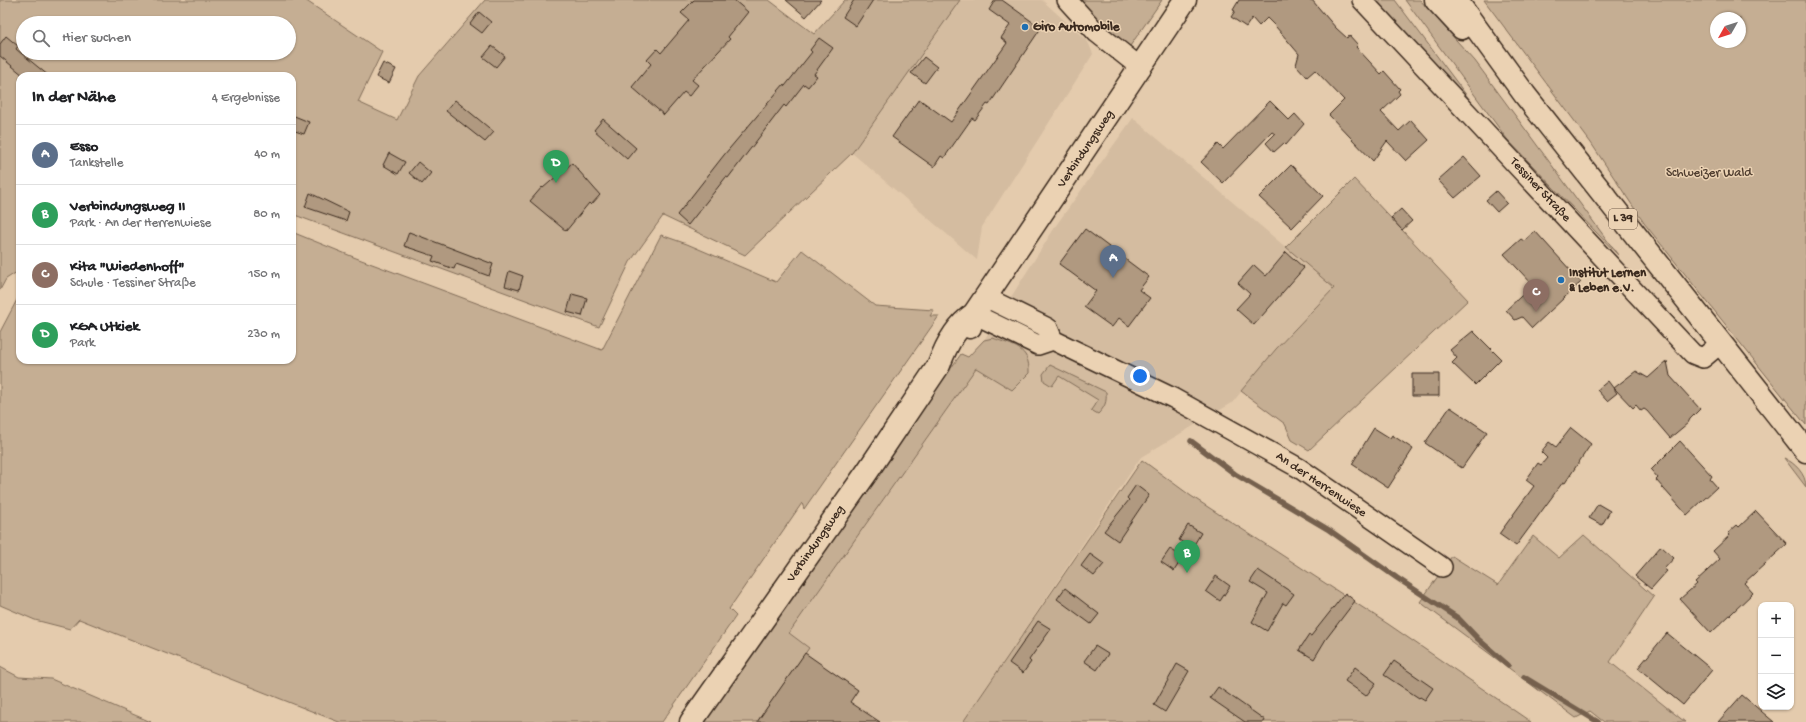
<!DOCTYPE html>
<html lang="de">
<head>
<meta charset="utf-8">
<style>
	body { margin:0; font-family:"Gochi Hand",sans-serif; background:#f6f6f6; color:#202124 }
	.controls { position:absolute; right:12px; bottom:12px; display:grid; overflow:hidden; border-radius:8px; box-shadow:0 1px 3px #0004 }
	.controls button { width:36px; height:36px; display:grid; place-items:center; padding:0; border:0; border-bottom:1px solid #e0e0e0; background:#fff; color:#202124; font:20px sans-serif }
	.compass { position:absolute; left:1710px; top:12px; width:36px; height:36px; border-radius:50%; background:#fff; box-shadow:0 1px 3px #0004; rotate:231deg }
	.you { position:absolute; left:1140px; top:376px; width:14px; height:14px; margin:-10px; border:3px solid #fff; border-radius:50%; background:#1a73e8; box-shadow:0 0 0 6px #1a73e833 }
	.badge { display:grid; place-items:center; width:26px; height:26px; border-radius:50%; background:#0f766e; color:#fff; font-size:13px; font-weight:700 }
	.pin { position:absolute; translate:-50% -33px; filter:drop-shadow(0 1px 2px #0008) }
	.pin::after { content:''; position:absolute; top:21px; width:14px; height:12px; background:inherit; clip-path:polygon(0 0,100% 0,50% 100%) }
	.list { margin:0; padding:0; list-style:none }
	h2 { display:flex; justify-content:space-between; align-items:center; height:52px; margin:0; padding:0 16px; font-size:17px }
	h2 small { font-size:13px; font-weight:400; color:#757577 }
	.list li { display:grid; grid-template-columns:26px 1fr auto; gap:12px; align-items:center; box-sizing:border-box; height:60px; padding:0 16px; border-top:1px solid #e0e0e0 }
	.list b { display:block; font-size:15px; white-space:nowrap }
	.list p { margin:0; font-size:13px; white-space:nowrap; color:#757577 }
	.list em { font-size:13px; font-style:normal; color:#757577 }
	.icon { flex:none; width:22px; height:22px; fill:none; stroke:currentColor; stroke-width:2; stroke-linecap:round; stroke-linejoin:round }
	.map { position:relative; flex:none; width:1806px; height:722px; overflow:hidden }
	.search { position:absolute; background:#fff; box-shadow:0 1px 3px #0004; left:16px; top:16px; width:280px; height:44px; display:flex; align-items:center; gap:10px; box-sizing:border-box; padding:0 14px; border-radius:22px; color:#757577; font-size:15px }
	.panel { position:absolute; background:#fff; box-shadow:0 1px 3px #0004; left:16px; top:72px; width:280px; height:292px; border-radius:12px }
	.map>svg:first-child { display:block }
</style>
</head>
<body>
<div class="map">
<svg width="1806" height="722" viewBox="0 0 1806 722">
	<rect width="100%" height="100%" fill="#e4cbad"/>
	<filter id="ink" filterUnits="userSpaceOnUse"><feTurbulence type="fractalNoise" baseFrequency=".025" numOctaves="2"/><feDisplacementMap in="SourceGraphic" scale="8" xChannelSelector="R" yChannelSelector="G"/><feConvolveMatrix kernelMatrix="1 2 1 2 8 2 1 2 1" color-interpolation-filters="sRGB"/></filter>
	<g filter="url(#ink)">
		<path fill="#d4bca0" d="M960,0h82l46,42 5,12 -111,173 -5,33 -125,-107z
			M1133,118l201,170 -58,61 -44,54 -91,54 -178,265h-206l52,-74 -20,-15 187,-265 -8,-11 16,-17 73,-116z"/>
		<path fill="#c5ae93" stroke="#806c58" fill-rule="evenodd" d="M0,0h305l77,52 -24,50 39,18 22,-44 66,-76h284l45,34 31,-34h115l-108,153 -107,102 -82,-39 -33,46 -31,65 -307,-113v-138h-272v194l-14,9 -6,11zM23,23h266v30h-266z
			M1079,0h83l-34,49 -33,-30z
			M1375,0h20l84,112z
			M1405,0h15l55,61 143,194 -111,-116z
			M1484,0h322v425l-162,-202 -53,-80zM1716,18h24v24h-24z
			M1354,179l114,121 -159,150 -17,-10 -7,-16 -44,-33 35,-42 58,-61 -48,-41z
			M292,232l64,26 246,92 59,-115 26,9 89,38 26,-32 73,56 59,4 -4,6h9l-135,193 -2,-6 -73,106 7,7 -74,106h-323l-260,-103 -9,10 -35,-9 -35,-15v-273l20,-38v66h272z
			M993,338c20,8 37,9 36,35l-17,17 -36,-22 -187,265 20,15 -52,74h-55l259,-368 7,3 16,-17z
			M1050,365l56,27c1,10 -1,15 -8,22l-7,-4 7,-10 -39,-24 -7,10 -8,-5 -1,-7z
			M1784,458c11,5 22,16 22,29z
			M1142,460l49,36 197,128 143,98h-568z
			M1584,535l70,62 -44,65 75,60h-81l-14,-11 -14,7 -156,-116 32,-46 46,29 35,-49 26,22z
			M0,667l19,10 32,2 100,43h-151z"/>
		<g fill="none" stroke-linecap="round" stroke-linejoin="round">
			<path stroke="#74614e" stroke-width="5.5" d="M1191,441l44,33 94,56 68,48 61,40 20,21 30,26
				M1524,677l74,45"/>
		</g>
		<path fill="#b09980" stroke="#3b2a1e" d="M694,0h40l14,12 -20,25 2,2 -38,41 6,5 -9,11 -5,-4 -20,23 -32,-28 19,-23 -4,-4 10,-11 4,4 28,-33 -8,-7z
			M786,0h35l-15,17z
			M854,0h19l-17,26 -13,-9z
			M995,0h7l39,28 -52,77 -2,-1 -12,16 -3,-2 -28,40 -3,-2 -7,11 -42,-30 27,-38 32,23 56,-79 -6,-5 9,-13 -21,-15z
			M1239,0h73l24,28 11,10 2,-3 9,10 -2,2 25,27 3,-3 16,18 -2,2 2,3 -19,18 18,19 12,-11 18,20 -23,21 -19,-20 -14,20 -44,-46 15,-15 -29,-30 -8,7 -11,-12 3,-11 -23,-27 -9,-9 -8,8 -7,-8 -6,9 -15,-10 4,-6 -2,-1z
			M479,12l12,10 -9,11 -12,-9z
			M6,36l12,10 -2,3 33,27h-25l-24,-20v-12z
			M819,38l14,10 -19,26 3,2 -9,11 -4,-3 -18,23 -2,-2 -56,73 -2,-1 -38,48 -11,-10 47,-60 60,-71 1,2 27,-34 -2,-2z
			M492,46l13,10 -9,11 -13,-10z
			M924,57l13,10 -12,16 -14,-10z
			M383,63l13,6 -7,14 -13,-6z
			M455,100l39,32 -9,10 -39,-31z
			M1270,101l19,19 6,-6 9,10 -18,21 -2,-2 -10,9 -8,-9 9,-9 -3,-2 -49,51 -22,-21 17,-18 5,5z
			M292,115l17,7 -5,12 -12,-4z
			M603,119l33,29 -9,11 -33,-29z
			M389,153l16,9 -7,12 -15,-9z
			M1464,157l17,19 -26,22 -17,-18z
			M418,162l13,11 -9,11 -13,-11z
			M572,163l28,32 -9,10 -2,-2 -23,28 -36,-30 12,-14 1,1z
			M1291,165l32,31 -31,32 -33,-31z
			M1496,191l11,12 -10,9 -11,-12z
			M310,193l39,19 -3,9 -41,-14z
			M1401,209l11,12 -10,9 -11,-12z
			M1085,229l64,48 -10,13 11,8 -21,28 -10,-8 -7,9 -28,-20 12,-16 -37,-27z
			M1535,231l46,51 -49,46 -10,-11 -7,3 -9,-10 27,-25 -29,-31 17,-15 3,2z
			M409,232l84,32 -4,12 -33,-12 -2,5 -22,-8 2,-5 -30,-10z
			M1286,252l18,16 -50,57 -18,-16 14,-15 -12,-11 16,-18 12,11z
			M509,271l14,5 -4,14 -14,-4z
			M572,294l15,4 -5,18 -15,-4z
			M1473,331l28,28 -26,26 -23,-22 5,-5 -7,-8z
			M1667,361l3,15 30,33 -10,10 -2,4 -18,15 -23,-27 -3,-2 -3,2 -5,-6 -3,3 -19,-20 22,-17 12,7z
			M1412,374h27v22h-27z
			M1608,381l9,12 -10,8 -10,-11z
			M1450,407l37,25 -25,36 -37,-25z
			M1374,428l16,10 2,-3 21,14 -25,39 -36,-24z
			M1571,428l20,16 -26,39 -2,-1 -47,64 -17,-12 35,-48 -8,-6 12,-17 3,2 6,-7 -6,-6 8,-10 7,5z
			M1680,441l32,35 -2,3 7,8 -30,28 -31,-35 2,-2 -7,-8z
			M1136,485l13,10 -31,46 -14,-10 25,-31 -2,-2z
			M1598,504l12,7 -8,14 -13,-7z
			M1756,511l31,33 -43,39 9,10 -42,40 -31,-34 17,-15 -2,-2 25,-23 -7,-8 17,-16 -2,-2 9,-8 2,2z
			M1188,525l13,8 -9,15 -13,-8z
			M1661,546l13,12 -10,11 3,2 -16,18 -16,-13z
			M1170,549l13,8 -9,14 -13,-9z
			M1090,554l14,10 -10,12 -13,-10z
			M1258,570l36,24 -8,11 -3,-2 -16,28 -15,-9 16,-29 -18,-11z
			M1216,576l14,10 -10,15 -14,-10z
			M1065,588l34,26 -8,10 -34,-25z
			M1345,593l10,8 -29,38 -12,20 -15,-9 10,-15 2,1z
			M1038,621l13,8 -22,31 2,2 -8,11 -14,-10z
			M1667,633l45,37 -29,35 -45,-37z
			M1095,646l13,8 -11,16 -13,-9z
			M805,653l53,37 -8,12 30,20h-123z
			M1394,661l39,27 -8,12 -5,-3 -1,1 -35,-23z
			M1177,664l12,7 -24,41 -11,-7z
			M1355,667l21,16 -10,13 -21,-15z
			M1218,687l47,33 -1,2h-19l-35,-24z
			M1742,695l32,27h-56z"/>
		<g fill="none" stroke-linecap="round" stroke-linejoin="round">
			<g stroke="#3b2a1e" stroke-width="22">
				<path id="minor" d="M1067,0l30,33 44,35
					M1362,0l331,354 10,4 18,-15
					M985,297l63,31 5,12 120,58 126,70 143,99
					M974,314l64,31 15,-5"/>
			</g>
			<g stroke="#3b2a1e" stroke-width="25">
				<path id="major" d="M1436,0l26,28
					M1456,0l69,95 281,356
					M970,327l4,-13 211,-314
					M691,722l176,-250 72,-107c7,-20 17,-39 35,-51"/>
			</g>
			<use href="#minor" stroke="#ebd2b3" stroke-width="19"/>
			<use href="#major" stroke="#ebd2b3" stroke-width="22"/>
		</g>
	</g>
	<g fill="#1f6fb2" stroke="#ebd2b3" stroke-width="1.5">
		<circle cx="1025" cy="27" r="4"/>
		<circle cx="1561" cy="280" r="4"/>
	</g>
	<g text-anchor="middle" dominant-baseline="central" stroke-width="3" stroke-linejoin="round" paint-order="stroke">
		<rect fill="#ebd2b3" stroke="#705c4b" stroke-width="1" x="1609" y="209" width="28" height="20" rx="3"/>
		<g font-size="12" font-weight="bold" fill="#3b2a1e">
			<text x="1623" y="219">L 39</text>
		</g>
		<g font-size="13" font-weight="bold" fill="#3b2a1e" stroke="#ebd2b3" text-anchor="start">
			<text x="1033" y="27">Giro Automobile</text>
			<text x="1569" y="273">Institut Lernen<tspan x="1569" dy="15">&amp; Leben e.V.</tspan></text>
		</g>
		<g font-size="13" fill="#3b2a1e" stroke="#ebd2b3">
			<text transform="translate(1086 149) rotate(-56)">Verbindungsweg</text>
			<text transform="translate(1540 190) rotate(47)">Tessiner Straße</text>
			<text transform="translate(1321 485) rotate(34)">An der Herrenwiese</text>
			<text transform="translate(816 544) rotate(-55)">Verbindungsweg</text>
		</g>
		<g font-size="13" fill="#503e30" stroke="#ebd2b3">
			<text x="1709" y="173">Schweizer Wald</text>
		</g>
	</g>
</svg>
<div class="controls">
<button>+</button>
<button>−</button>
<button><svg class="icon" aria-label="layers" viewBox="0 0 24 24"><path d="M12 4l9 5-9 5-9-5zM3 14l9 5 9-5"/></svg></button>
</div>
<svg class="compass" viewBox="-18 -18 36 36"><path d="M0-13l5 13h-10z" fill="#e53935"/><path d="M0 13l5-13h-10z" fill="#757577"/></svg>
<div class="you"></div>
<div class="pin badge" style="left:1113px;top:278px;background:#5c6f8a">A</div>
<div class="pin badge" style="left:1187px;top:573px;background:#2e9e5b">B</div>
<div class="pin badge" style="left:1536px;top:312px;background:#8d6e63">C</div>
<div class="pin badge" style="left:556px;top:183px;background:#2e9e5b">D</div>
<div class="search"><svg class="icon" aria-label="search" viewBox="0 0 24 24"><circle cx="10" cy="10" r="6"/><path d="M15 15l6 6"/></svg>Hier suchen</div>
<section class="panel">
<h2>In der Nähe<small>4 Ergebnisse</small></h2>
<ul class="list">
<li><span class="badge" style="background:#5c6f8a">A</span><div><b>Esso</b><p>Tankstelle</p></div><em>40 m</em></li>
<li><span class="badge" style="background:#2e9e5b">B</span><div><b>Verbindungsweg II</b><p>Park · An der Herrenwiese</p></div><em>80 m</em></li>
<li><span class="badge" style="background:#8d6e63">C</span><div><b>Kita &quot;Wiedenhoff&quot;</b><p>Schule · Tessiner Straße</p></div><em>150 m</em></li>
<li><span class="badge" style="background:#2e9e5b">D</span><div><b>KGA Utkiek</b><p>Park</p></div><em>230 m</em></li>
</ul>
</section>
</div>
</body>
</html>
